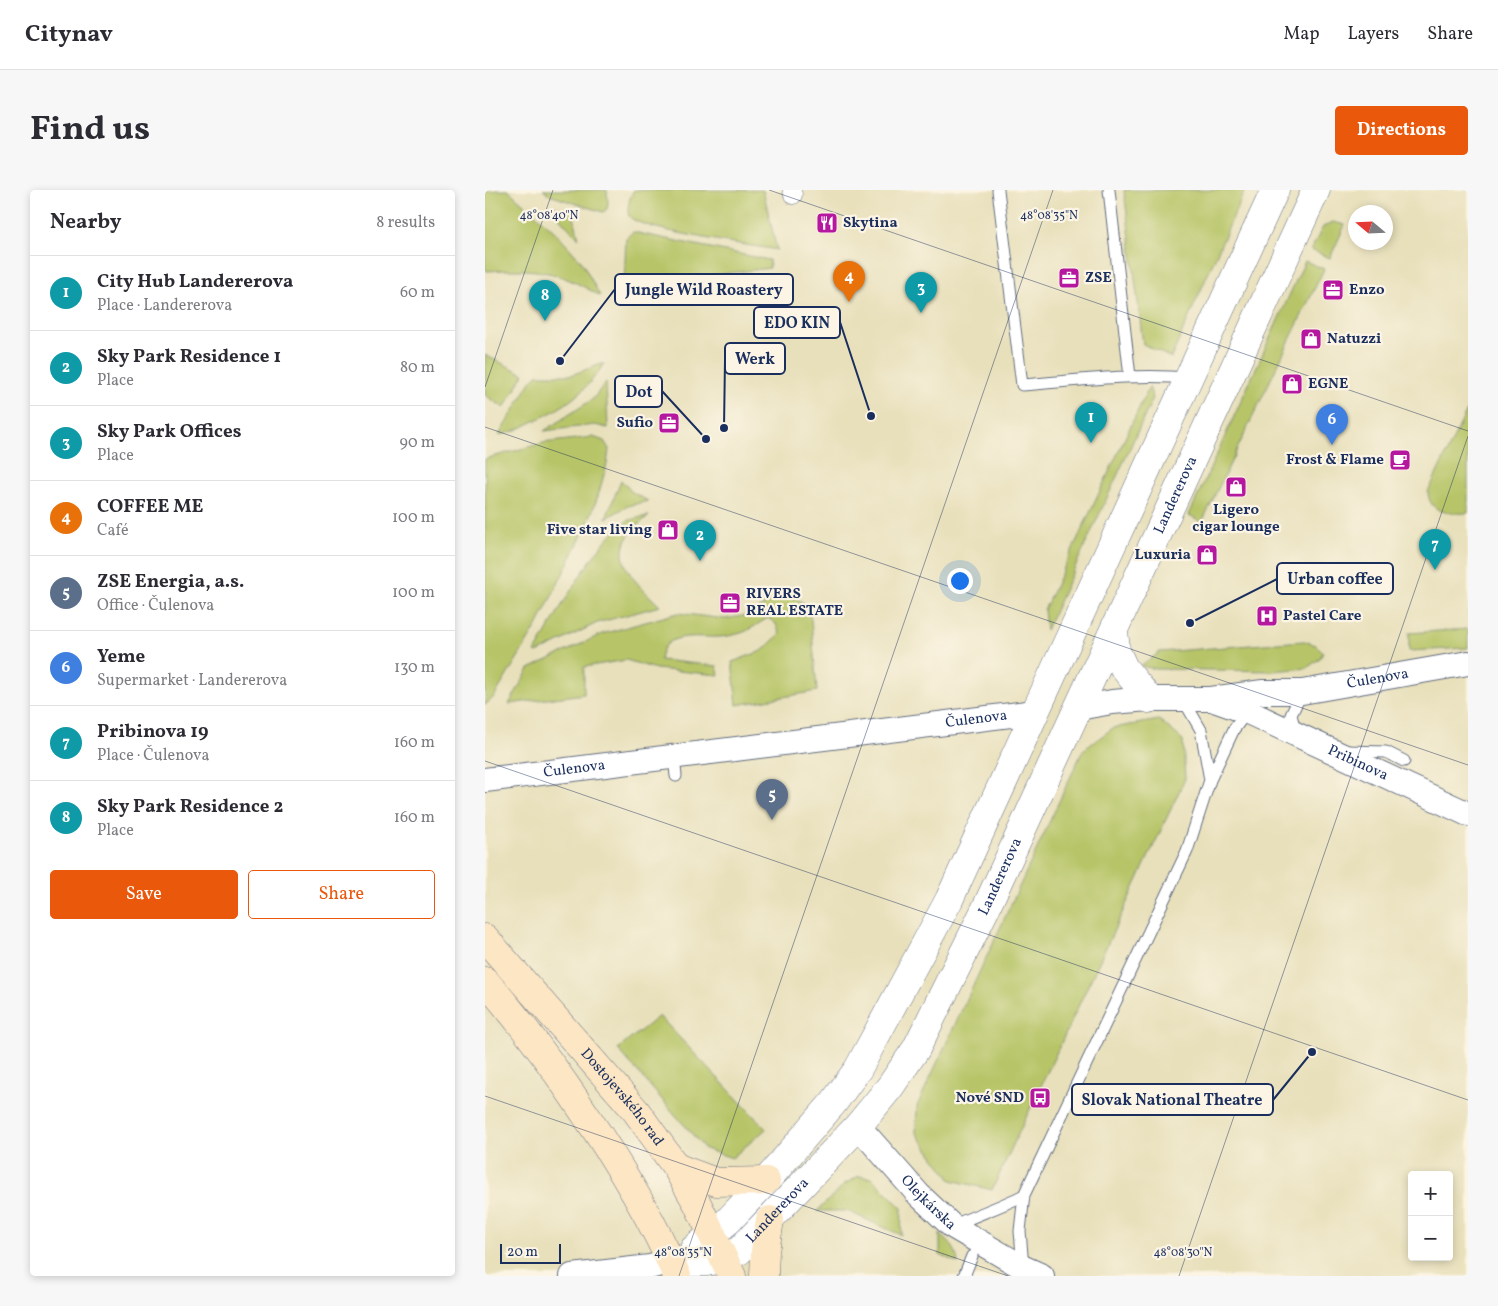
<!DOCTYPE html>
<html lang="en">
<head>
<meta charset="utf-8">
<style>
	body { margin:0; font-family:Vollkorn,serif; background:#f7f7f7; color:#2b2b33 }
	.controls { position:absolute; right:15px; bottom:15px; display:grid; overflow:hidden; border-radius:5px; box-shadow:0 2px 8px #0003 }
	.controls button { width:45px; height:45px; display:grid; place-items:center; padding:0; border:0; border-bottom:1px solid #e1e1e2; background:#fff; color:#2b2b33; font:25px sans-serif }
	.compass { position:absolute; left:863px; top:15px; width:45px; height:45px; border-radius:50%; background:#fff; box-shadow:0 2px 8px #0003; rotate:289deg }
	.scale { position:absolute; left:15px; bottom:12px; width:61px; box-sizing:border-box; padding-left:5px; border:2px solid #1b2f5e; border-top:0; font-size:14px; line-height:18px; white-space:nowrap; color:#1b2f5e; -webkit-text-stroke:4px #fcf5e5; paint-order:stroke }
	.you { position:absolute; left:474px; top:390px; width:18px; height:18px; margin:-12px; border:4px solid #fff; border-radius:50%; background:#1a73e8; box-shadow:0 0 0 8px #1a73e833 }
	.badge { display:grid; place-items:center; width:32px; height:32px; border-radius:50%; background:#ea580c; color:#fff; font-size:16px; font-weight:700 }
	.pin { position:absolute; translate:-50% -41px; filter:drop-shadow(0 1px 2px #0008) }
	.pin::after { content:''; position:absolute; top:26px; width:18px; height:15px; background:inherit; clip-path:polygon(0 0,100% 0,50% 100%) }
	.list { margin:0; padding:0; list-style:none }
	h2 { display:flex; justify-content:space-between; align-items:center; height:65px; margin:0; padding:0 20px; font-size:21px }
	h2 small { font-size:16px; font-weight:400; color:#7c7c81 }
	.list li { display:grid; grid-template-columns:32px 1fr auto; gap:15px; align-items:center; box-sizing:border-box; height:75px; padding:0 20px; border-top:1px solid #e1e1e2 }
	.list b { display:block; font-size:19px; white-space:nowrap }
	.list p { margin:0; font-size:16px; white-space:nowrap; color:#7c7c81 }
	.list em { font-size:16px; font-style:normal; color:#7c7c81 }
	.actions { display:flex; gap:10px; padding:15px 20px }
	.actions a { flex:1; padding:11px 0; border:1px solid #ea580c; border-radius:5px; text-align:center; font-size:18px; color:#ea580c }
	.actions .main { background:#ea580c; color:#fff }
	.map { position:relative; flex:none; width:983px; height:1086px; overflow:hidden; border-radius:5px }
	header { display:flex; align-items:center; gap:30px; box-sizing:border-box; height:70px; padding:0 25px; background:#fff; border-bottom:1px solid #e1e1e2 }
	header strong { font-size:24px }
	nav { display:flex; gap:28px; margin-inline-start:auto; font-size:18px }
	.intro { display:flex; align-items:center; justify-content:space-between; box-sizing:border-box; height:120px; padding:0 30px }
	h1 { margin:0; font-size:35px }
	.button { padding:12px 22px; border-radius:5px; background:#ea580c; color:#fff; font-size:18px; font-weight:700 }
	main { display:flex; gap:30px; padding:0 30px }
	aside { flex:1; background:#fff; border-radius:5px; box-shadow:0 2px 8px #0003 }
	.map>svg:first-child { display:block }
</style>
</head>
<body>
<header>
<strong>Citynav</strong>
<nav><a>Map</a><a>Layers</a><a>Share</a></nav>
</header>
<div class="intro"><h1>Find us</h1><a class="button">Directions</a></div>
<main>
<aside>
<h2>Nearby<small>8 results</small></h2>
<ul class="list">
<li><span class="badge" style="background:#0f9aa8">1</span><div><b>City Hub Landererova</b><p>Place · Landererova</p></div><em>60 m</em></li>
<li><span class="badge" style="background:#0f9aa8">2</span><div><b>Sky Park Residence 1</b><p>Place</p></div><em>80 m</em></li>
<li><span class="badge" style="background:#0f9aa8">3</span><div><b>Sky Park Offices</b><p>Place</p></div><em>90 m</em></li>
<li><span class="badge" style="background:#e8710a">4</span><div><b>COFFEE ME</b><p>Café</p></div><em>100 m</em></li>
<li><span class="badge" style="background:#5c6f8a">5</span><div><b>ZSE Energia, a.s.</b><p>Office · Čulenova</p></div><em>100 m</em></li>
<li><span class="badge" style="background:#3f7fe0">6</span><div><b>Yeme</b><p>Supermarket · Landererova</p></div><em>130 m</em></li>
<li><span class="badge" style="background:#0f9aa8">7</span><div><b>Pribinova 19</b><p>Place · Čulenova</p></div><em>160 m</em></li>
<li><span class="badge" style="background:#0f9aa8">8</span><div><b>Sky Park Residence 2</b><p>Place</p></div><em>160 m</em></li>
</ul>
<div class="actions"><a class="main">Save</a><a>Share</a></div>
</aside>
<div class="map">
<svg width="983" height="1086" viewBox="0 0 983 1086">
	<rect width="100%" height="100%" fill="#fcf5e5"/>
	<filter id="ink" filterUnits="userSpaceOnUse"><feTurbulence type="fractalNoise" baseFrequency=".02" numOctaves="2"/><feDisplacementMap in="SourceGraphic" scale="10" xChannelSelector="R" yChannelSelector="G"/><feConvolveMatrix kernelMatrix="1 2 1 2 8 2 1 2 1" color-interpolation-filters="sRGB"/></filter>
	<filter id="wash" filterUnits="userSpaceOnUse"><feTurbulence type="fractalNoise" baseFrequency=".0096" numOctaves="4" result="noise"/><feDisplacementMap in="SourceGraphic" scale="20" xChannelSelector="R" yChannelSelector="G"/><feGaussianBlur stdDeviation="1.12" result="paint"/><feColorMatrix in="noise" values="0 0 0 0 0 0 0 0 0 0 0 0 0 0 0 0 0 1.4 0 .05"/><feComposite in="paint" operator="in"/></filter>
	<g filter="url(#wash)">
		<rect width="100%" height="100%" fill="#e8e0bb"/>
		<path fill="#b7c568" stroke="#697a63" d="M12,0h11l46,41 28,31 18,34c-43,-26 -63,-28 -113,-25l-2,-3v-76z
			M58,0h64l1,14 -1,5 -4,3 -51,-16z
			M149,0h129l14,60c-21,-4 -141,-20 -148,-34 -3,-7 1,-20 5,-26z
			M639,0h121l-74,168 -28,-14z
			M66,16l22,6 6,27 -29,-31z
			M848,32l12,3 -15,33 -19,-8 12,-23z
			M148,42l136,28 1,8 -146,18 2,-48z
			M820,71l19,8 -122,253 -13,-7z
			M0,165l39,19 -20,34 -19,-13z
			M116,174h3c-20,30 -39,43 -72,58 -11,6 -21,11 -33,13l33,-55 5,-5h34z
			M121,192l2,46 -13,-3 -51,6 49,-32z
			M664,197l4,11 -107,232 -2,-20z
			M983,218v105c-17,1 -39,1 -40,-21z
			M108,247l11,4 5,8 -2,15 -9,32 -11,29 -49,99 -44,73 -9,8v-246l58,-16z
			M136,290l11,12 16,9 -20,5 -22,12z
			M164,326c-47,34 -22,59 11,90l-63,17 -60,30 -2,-1c17,-29 66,-121 95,-132 5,-2 13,-3 19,-4z
			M295,399l27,16 4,15 6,71 -80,14 -5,-43 30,-11 18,-17 -4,-10 -8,-6c-9,5 -18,12 -27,15 -7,2 -16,4 -23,4 -21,1 -55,-7 -58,23l57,6 2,9 -63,-6 -30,-9 -42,7v27l-75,10 20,-35 73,-35 76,-21 47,6 23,-4 21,-13z
			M983,439v19l-59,3v-18z
			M819,451l12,4 7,8 -4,6 -12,9 -34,3 -117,-2 -15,-3 19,-14z
			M674,530l24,20 2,39 -193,411 -41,-10 -35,-47 1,-27 166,-356 30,-22z
			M174,826l107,113 -34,29 -27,-9 -87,-100z
			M374,986l13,2 30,30 -1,27 -54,-24h-30l28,-27z
			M455,1044c10,9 17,15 18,29l-18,-8z"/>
	</g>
	<g filter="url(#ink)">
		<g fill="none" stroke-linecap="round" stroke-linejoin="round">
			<g stroke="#636d7f" stroke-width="13">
				<path id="service" d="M513,0l24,195c55,-4 111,-12 166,-7
					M624,0l21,187
					M698,509l18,31 9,50
					M811,544l-5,-19 11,-23
					M862,561l39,1 18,9
					M189,567l2,19
					M467,1036c24,-11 48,-19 72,-31
					M538,1077l-3,-36 4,-36 163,-344 23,-71 24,-51 15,-20
					M479,1086l8,-20"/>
			</g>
			<g stroke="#636d7f" stroke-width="19">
				<path id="pedestrian" d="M307,0l1,5"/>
			</g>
			<g stroke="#636d7f" stroke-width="26">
				<g id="minor">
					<path id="s1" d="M732,511l31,11 220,102"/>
					<path id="s2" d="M593,518l34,-6 37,-3h62l52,-7h39l166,-29"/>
					<path id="s3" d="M0,590l550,-68"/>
					<path id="s4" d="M373,936l61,69 33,31 72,42 18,8"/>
					<path d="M87,1086l78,-9 21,-6"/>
				</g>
			</g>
			<g stroke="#636d7f" stroke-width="29">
				<g id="tertiary">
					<path d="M629,441l2,20 8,17 25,31"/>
					<path d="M209,1059l33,-27 39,-41 68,-79 24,-33 91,-169 326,-710"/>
					<path id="s5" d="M186,1071c26,3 45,3 68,-10l119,-125 32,-39 26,-38 70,-141 330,-718"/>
				</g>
			</g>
			<g stroke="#636d7f" stroke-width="29">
				<g id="secondary">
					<path id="s6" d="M0,748l151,173 40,56 21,36 35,73"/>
					<path d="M0,791c37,41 68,85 98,130 36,53 69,107 94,165"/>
					<path d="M191,977l40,15 50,-1"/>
					<path d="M279,1086l1,-25 5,-31"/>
				</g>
			</g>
			<use href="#service" stroke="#fff" stroke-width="11"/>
			<use href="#pedestrian" stroke="#fff" stroke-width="18"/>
			<use href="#minor" stroke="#fff" stroke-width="24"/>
			<use href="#tertiary" stroke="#fff" stroke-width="28"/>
			<use href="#secondary" stroke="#fce6c4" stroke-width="28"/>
		</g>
	</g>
	<path fill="none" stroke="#1b2f5e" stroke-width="1" stroke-opacity="0.45" d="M284,0l699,241M0,197l68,-197M0,237l983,338M0,571l983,339M0,906l523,180M194,1086l374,-1086M694,1086l289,-840"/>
	<defs>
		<g id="restaurant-square" transform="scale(1.125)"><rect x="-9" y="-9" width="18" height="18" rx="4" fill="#b5179e" stroke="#fcf5e5"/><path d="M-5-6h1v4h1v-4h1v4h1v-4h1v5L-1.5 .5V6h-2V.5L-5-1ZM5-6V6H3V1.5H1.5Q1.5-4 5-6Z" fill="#fff"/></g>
		<g id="office-square" transform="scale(1.125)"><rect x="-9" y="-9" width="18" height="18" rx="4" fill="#b5179e" stroke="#fcf5e5"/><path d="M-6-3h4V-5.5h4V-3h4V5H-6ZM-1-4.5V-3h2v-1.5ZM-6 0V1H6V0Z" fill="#fff"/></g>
		<g id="shop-square" transform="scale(1.125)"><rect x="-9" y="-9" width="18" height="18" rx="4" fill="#b5179e" stroke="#fcf5e5"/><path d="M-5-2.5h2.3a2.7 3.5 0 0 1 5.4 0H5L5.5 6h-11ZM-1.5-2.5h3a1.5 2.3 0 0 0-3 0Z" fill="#fff"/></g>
		<g id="cafe-square" transform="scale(1.125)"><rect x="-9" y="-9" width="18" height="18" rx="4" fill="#b5179e" stroke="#fcf5e5"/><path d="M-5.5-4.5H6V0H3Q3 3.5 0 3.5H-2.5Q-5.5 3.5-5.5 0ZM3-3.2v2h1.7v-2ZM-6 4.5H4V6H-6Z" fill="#fff"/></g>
		<g id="hospital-square" transform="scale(1.125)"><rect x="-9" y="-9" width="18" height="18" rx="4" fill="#b5179e" stroke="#fcf5e5"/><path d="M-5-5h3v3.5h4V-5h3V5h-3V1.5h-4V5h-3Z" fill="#fff"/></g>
		<g id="bus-square" transform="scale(1.125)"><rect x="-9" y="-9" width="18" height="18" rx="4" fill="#b5179e" stroke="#fcf5e5"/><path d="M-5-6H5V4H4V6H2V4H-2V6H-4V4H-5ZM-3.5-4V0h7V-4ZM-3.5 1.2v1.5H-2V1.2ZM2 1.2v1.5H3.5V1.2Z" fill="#fff"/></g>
	</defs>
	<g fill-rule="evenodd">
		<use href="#restaurant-square" x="342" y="33"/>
		<use href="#office-square" x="584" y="88"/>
		<use href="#office-square" x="848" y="100"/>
		<use href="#shop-square" x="826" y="149"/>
		<use href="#shop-square" x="807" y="194"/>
		<use href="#office-square" x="184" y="233"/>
		<use href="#cafe-square" x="915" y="270"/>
		<use href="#shop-square" x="751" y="297"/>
		<use href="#shop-square" x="183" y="340"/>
		<use href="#shop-square" x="722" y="365"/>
		<use href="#office-square" x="245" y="413"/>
		<use href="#hospital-square" x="782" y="426"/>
		<use href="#bus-square" x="555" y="908"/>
	</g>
	<g text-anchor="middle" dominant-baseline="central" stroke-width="4.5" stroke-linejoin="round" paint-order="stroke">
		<g font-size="15" font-weight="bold" fill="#1b2f5e" stroke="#fcf5e5" text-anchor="start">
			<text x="358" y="33">Skytina</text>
			<text x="600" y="88">ZSE</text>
			<text x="864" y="100">Enzo</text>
			<text x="842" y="149">Natuzzi</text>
			<text x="823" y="194">EGNE</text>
			<text x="168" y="233" text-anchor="end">Sufio</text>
			<text x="899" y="270" text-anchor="end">Frost &amp; Flame</text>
			<text x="751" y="320" text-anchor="middle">Ligero<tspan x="751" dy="17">cigar lounge</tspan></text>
			<text x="167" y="340" text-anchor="end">Five star living</text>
			<text x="706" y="365" text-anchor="end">Luxuria</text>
			<text x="261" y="404">RIVERS<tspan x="261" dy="17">REAL ESTATE</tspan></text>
			<text x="798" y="426">Pastel Care</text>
			<text x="539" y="908" text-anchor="end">Nové SND</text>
		</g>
		<g font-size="15" fill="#1b2f5e" stroke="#fcf5e5">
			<text stroke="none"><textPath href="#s5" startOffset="951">Landererova</textPath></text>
			<text stroke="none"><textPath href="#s2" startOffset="302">Čulenova</textPath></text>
			<text stroke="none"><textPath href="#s3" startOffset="495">Čulenova</textPath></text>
			<text stroke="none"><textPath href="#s1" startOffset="154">Pribinova</textPath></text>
			<text stroke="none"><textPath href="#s3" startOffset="90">Čulenova</textPath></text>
			<text stroke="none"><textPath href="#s5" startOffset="531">Landererova</textPath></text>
			<text stroke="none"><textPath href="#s6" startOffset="210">Dostojevského rad</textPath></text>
			<text stroke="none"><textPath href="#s4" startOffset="104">Olejkárska</textPath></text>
			<text stroke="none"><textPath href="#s5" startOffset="126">Landererova</textPath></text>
		</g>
	</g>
	<g font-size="12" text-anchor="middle" fill="#1b2f5e" stroke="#fcf5e5" stroke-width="4.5" stroke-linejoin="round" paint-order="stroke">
		<text x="64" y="29">48°08'40"N</text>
		<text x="564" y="29">48°08'35"N</text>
		<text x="198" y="1066">48°08'35"N</text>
		<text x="698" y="1066">48°08'30"N</text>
	</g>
	<path fill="none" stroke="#1b2f5e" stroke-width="2" d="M75 171L130 99M386 226L355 132M239 238L240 169M221 249L177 201M705 433L792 389M827 862L788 910"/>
	<g fill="#1b2f5e" stroke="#fcf5e5" stroke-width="2">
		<circle cx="75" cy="171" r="5"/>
		<circle cx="386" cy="226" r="5"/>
		<circle cx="239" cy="238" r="5"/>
		<circle cx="221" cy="249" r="5"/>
		<circle cx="705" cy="433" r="5"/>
		<circle cx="827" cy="862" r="5"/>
	</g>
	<g fill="#fcf5e5" stroke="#1b2f5e" stroke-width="2">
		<rect x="130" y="84" width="178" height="31" rx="5"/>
		<rect x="269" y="117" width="86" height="31" rx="5"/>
		<rect x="240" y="153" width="60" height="31" rx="5"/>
		<rect x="130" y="186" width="47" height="31" rx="5"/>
		<rect x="792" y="373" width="116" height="31" rx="5"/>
		<rect x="587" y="894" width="201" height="31" rx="5"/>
	</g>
	<g font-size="16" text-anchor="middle" font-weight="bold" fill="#1b2f5e">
		<text x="219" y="105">Jungle Wild Roastery</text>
		<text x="312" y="138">EDO KIN</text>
		<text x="270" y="174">Werk</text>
		<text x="154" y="207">Dot</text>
		<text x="850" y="394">Urban coffee</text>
		<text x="687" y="915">Slovak National Theatre</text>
	</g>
</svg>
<div class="controls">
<button>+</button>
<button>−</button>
</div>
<svg class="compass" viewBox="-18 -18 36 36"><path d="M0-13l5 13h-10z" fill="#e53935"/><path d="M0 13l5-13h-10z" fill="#7c7c81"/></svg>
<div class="scale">20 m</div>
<div class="you"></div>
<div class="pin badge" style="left:606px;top:253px;background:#0f9aa8">1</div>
<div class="pin badge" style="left:215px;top:371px;background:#0f9aa8">2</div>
<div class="pin badge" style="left:436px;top:123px;background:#0f9aa8">3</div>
<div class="pin badge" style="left:364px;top:112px;background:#e8710a">4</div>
<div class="pin badge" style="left:287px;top:630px;background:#5c6f8a">5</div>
<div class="pin badge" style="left:847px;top:255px;background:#3f7fe0">6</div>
<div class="pin badge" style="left:950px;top:380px;background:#0f9aa8">7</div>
<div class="pin badge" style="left:60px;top:131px;background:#0f9aa8">8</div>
</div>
</main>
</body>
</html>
